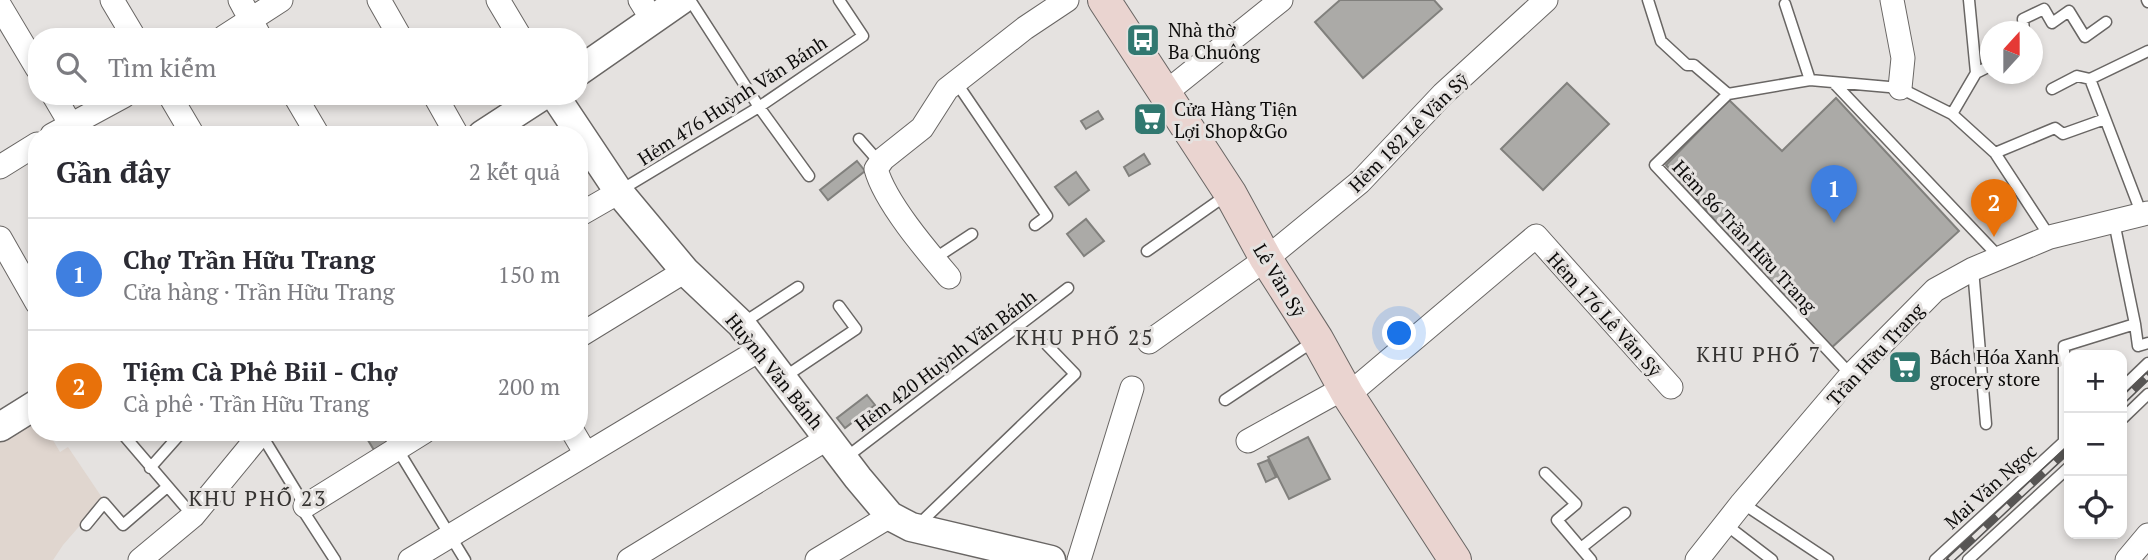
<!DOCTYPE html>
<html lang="vi">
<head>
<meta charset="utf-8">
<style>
	body { margin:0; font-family:"PT Serif",serif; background:#f2f2f3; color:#2b2b33 }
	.controls { position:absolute; right:21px; bottom:21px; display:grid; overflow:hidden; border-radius:14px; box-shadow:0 4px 10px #0003 }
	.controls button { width:63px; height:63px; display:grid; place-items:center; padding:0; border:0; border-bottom:2px solid #e1e1e2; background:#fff; color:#2b2b33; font:35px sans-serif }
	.compass { position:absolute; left:1980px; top:21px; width:63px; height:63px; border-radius:50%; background:#fff; box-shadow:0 4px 10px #0003; rotate:21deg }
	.you { position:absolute; left:1400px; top:334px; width:24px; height:24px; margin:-18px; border:5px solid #fff; border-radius:50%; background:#1a73e8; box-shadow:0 0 0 10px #1a73e833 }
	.badge { display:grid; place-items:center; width:46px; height:46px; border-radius:50%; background:#317870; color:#fff; font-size:23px; font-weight:700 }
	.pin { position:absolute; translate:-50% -58px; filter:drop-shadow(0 2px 4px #0008) }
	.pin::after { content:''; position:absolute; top:37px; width:24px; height:21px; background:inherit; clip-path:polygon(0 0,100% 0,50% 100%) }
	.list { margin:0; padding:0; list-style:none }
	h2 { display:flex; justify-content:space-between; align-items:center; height:91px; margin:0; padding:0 28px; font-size:30px }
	h2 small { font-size:23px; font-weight:400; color:#7c7c81 }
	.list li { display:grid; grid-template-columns:46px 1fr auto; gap:21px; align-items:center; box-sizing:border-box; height:112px; padding:0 28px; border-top:2px solid #e1e1e2 }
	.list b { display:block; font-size:26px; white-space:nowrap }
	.list p { margin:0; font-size:23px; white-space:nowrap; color:#7c7c81 }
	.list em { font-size:23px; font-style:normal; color:#7c7c81 }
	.icon { flex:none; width:38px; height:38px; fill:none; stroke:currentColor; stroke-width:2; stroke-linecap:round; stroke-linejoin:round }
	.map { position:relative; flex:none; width:2148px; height:560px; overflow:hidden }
	.search { position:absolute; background:#fff; box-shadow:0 4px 10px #0003; left:28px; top:28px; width:560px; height:77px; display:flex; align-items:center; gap:18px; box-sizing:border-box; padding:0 24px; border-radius:28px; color:#7c7c81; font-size:26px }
	.panel { position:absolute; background:#fff; box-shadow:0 4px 10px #0003; left:28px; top:126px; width:560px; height:315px; border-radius:28px }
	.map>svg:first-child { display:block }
</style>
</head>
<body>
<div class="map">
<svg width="2148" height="560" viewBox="0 0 2148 560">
	<rect width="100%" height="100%" fill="#e5e2e0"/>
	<path fill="#e0d6cf" d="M37,416v16h11l12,20 8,-5 35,52 -40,46 -10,15h-53v-122z"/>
	<path fill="#abaaa7" stroke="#81807d" stroke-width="2" d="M1340,0h94l8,9 -79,69 -48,-56z
		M1567,83l42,41 -66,66 -42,-41z
		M1836,98l123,133 -130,119 -163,-185 63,-65 53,51z
		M1098,111l5,8 -17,10 -5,-8z
		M1144,154l6,10 -21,12 -5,-9z
		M857,161l8,10 -37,29 -8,-10z
		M1076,172l13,18 -20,15 -14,-18z
		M1086,219l18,22 -20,15 -17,-22z
		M867,395l8,10 -30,23 -8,-10z
		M363,432h21l9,13 -16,10z
		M1308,437l22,42 -41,20 -21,-42z
		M1268,460l8,17 -10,5 -8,-18z"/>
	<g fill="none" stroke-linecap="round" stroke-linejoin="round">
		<g stroke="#696664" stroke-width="13">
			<path id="service" d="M690,0l69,107 50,69
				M1648,0l13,41 26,24h7l34,29
				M2147,0l1,2
				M1785,4l25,76
				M2024,32l-1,-13 21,-10 8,14 17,-12 16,26 21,-15
				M1976,73l14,-7
				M2090,79l52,136
				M956,82l91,134 -12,9
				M1834,83l167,176
				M2052,89l25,-13 13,3 58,-28
				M1728,94l82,-14 90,8 52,26 43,39 55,84
				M1728,94l-73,71 196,210
				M1952,114l24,-41 -7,-73
				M859,139l21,24
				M1995,153l60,-25 8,6 42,-15
				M621,190l138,-83 104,-71 -24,-36
				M2114,222l21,102 3,22 10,-3
				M1147,251l81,-57
				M934,259l38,-25
				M1973,269l13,155
				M743,323l55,-36
				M783,378l73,-49 -17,-23
				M2122,388l26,-25
				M1225,400l89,-59
				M2122,419l26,-25
				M121,432l72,84
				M387,432l78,128
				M261,434l44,72 -1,6 31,48
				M2064,442v-96l71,-22
				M844,459l224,-171
				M150,468l32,-36
				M1545,473l31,31 -19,16 34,40
				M1742,503l86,57
				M1725,524l47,36
				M86,525l18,-22 19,22 44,-38
				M917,526l158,-152 -28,-29
				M1581,548l44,-35
				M1935,560l134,-123
				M1968,560l101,-93"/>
		</g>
		<g stroke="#696664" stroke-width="25">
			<path id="minor" d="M112,0l22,37
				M240,0l20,37
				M379,0l21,37
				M498,0l22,37
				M640,0l13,21
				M1892,0l11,58 -3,30
				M0,6l37,62
				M224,37l57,-37
				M1164,94l117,-94
				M54,96l23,39
				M170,96l23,39
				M295,96l23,39
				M435,96l22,39
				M52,135l72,-39
				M0,167l37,-23
				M579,215l40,-23
				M0,238l37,65
				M949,277c-23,-27 -64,-75 -73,-108l7,-10 39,-31 25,-39 78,-61 42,-28
				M579,336l106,-65
				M1149,342l117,-83 94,-77 83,-88 103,-94
				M1348,395l188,-159 135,151
				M573,432l13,22
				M1248,441l96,-53
				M305,506l119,-74
				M140,560l53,-44 69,-84
				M410,560l351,-211
				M629,560l199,-122
				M817,560l73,-44
				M1079,560l53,-172
				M1697,560l45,-57 109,-128 84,-85 38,-21 77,-32 98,-24
				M2127,560l21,-25"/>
		</g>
		<g stroke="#696664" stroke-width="31">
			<path id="tertiary" d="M579,71l102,-71
				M555,96l64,96 66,79 56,53 117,154 32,38 21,11 140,33
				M482,135l60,-39
				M0,427l37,-23"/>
		</g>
		<g stroke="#696664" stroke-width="34">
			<path id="secondary" d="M1104,0l126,193 36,66 51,80 31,56 107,165"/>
		</g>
		<use href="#service" stroke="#fff" stroke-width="10"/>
		<use href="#minor" stroke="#fff" stroke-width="23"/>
		<use href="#tertiary" stroke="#fff" stroke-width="28"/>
		<use href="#secondary" stroke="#ead4d0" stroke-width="32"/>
		<g stroke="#575554" stroke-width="8">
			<path id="rail" d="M2122,401l26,-25
				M1950,560l119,-111"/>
		</g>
		<use href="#rail" stroke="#e5e2e0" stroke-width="5" stroke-dasharray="16" stroke-linecap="butt"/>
	</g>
	<defs>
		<g id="bus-square" transform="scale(1.75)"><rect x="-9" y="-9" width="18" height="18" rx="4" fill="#317870" stroke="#e5e2e0"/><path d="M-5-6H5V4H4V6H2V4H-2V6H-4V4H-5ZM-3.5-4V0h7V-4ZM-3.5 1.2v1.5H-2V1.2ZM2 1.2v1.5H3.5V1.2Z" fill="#fff"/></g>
		<g id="supermarket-square" transform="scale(1.75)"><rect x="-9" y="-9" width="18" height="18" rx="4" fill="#317870" stroke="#e5e2e0"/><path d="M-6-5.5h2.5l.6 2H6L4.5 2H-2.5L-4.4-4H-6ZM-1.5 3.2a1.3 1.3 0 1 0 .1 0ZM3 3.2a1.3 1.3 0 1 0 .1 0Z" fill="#fff"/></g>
	</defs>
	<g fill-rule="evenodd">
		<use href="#bus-square" x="1143" y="40"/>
		<use href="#supermarket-square" x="1150" y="119"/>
		<use href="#supermarket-square" x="1905" y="367"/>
	</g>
	<g text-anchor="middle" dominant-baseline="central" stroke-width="6" stroke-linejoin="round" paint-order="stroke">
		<g font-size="19" fill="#0d0c0b" stroke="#e5e2e0" text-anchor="start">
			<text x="1168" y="29">Nhà thờ<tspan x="1168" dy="22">Ba Chuông</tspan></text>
			<text x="1174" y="108">Cửa Hàng Tiện<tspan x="1174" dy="22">Lợi Shop&amp;Go</tspan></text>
			<text x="1930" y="356">Bách Hóa Xanh<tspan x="1930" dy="22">grocery store</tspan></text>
		</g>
		<g font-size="19" fill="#0d0c0b" stroke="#e5e2e0">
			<text transform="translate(732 100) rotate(-33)">Hẻm 476 Huỳnh Văn Bánh</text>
			<text transform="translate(1408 132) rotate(-45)">Hẻm 182 Lê Văn Sỹ</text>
			<text transform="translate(1745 236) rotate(47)">Hẻm 86 Trần Hữu Trang</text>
			<text transform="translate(1280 280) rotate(59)">Lê Văn Sỹ</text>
			<text transform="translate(1605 314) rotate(48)">Hẻm 176 Lê Văn Sỹ</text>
			<text transform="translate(1875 354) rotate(-47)">Trần Hữu Trang</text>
			<text transform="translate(945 360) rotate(-37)">Hẻm 420 Huỳnh Văn Bánh</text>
			<text transform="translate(775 371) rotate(51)">Huỳnh Văn Bánh</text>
			<text transform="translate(1990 486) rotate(-42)">Mai Văn Ngọc</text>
		</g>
		<g font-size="21" letter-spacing="2" fill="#363432" stroke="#e5e2e0">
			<text x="1085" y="337">KHU PHỐ 25</text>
			<text x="1759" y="354">KHU PHỐ 7</text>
			<text x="258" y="498">KHU PHỐ 23</text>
		</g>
	</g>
</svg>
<div class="controls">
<button>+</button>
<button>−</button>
<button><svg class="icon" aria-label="locate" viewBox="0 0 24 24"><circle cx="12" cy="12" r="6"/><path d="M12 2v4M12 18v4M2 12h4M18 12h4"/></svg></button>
</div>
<svg class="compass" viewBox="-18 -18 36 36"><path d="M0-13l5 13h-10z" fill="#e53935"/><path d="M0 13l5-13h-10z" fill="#7c7c81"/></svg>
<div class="you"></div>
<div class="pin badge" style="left:1834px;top:223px;background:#3f7fe0">1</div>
<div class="pin badge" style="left:1994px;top:237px;background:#e8710a">2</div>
<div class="search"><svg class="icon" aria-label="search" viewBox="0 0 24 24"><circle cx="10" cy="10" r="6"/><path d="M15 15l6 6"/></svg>Tìm kiếm</div>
<section class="panel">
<h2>Gần đây<small>2 kết quả</small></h2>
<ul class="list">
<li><span class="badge" style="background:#3f7fe0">1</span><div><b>Chợ Trần Hữu Trang</b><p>Cửa hàng · Trần Hữu Trang</p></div><em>150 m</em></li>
<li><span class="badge" style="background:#e8710a">2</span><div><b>Tiệm Cà Phê Biil - Chợ</b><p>Cà phê · Trần Hữu Trang</p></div><em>200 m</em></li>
</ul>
</section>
</div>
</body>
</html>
